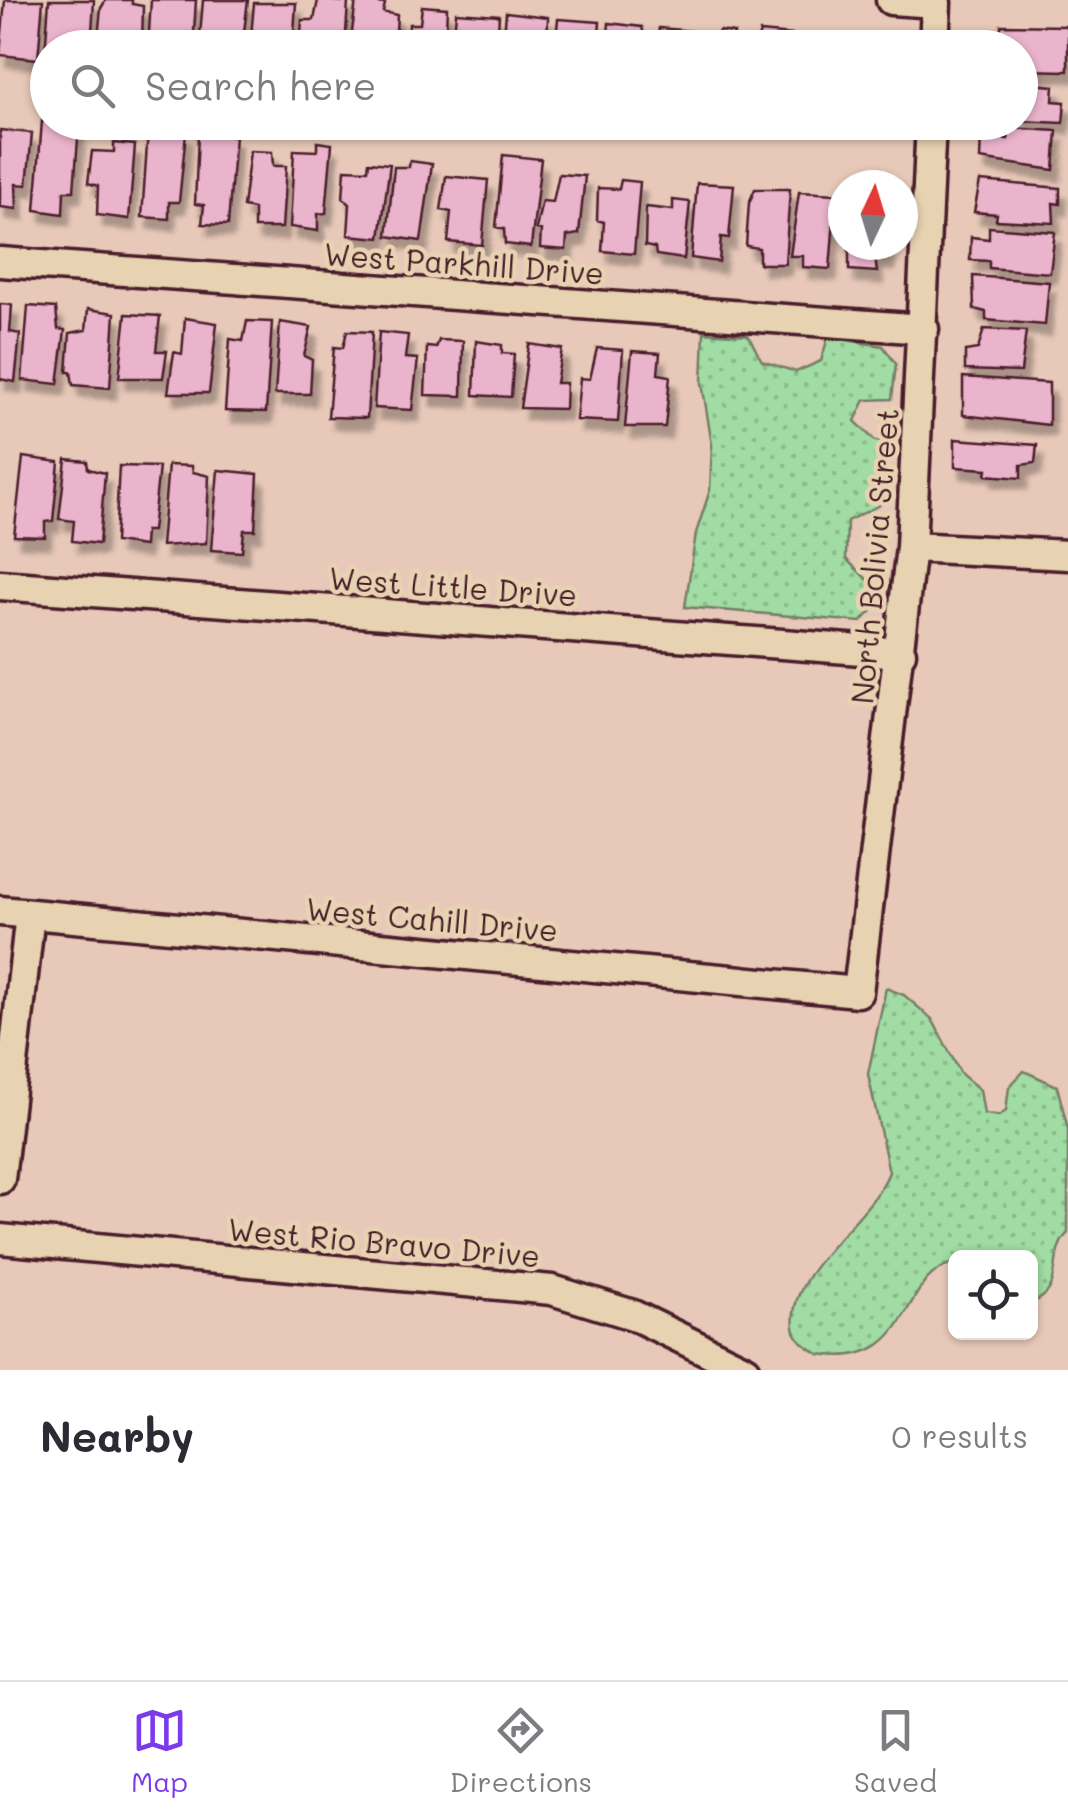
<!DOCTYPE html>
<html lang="en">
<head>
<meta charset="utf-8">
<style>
	body { margin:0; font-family:Mali,sans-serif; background:#f2f2f3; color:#2b2b33 }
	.controls { position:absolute; right:30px; bottom:30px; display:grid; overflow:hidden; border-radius:15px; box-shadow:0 2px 8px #0004 }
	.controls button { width:90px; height:90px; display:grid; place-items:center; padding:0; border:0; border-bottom:2px solid #e1e1e2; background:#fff; color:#2b2b33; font:50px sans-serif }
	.compass { position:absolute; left:828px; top:170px; width:90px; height:90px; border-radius:50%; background:#fff; box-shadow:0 2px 8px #0004; rotate:4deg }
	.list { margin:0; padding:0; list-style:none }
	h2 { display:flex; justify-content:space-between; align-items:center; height:130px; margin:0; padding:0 40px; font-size:42px }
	h2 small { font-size:32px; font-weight:400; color:#7c7c81 }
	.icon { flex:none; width:55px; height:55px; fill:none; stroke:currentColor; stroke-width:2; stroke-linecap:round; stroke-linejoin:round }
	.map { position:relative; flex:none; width:1068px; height:1370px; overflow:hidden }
	.search { position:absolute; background:#fff; box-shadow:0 2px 8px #0004; left:30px; right:30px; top:30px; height:110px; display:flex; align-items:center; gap:25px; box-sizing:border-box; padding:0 35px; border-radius:55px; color:#7c7c81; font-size:38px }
	.sheet { height:310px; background:#fff }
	nav { display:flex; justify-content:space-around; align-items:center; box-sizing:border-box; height:140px; border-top:2px solid #e1e1e2; background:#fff; font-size:28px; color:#7c7c81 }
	nav a { display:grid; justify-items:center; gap:5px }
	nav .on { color:#7c3aed }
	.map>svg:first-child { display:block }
</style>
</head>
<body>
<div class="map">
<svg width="1068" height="1370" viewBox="0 0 1068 1370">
	<defs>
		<pattern id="grass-dots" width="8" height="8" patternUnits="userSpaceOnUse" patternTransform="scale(2.5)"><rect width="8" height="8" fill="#a0dca3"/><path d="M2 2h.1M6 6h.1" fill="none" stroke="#8bbc8c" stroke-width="1.8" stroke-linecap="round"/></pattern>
		<filter id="shadow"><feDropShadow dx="6" dy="11" stdDeviation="2.5" flood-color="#0004"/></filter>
	</defs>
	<rect width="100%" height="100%" fill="#e8c9b9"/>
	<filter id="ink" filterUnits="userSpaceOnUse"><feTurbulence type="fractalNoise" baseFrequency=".01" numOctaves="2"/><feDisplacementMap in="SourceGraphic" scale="20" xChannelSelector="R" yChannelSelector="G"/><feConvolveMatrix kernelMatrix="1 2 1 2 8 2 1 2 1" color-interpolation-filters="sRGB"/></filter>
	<g filter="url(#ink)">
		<path fill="url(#grass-dots)" stroke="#757e67" stroke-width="2.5" d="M704,332l44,3 14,26 34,11 25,-11 7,-24 55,9 13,18 -4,35 -27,1 -10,21 20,20 13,1 -8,63 -33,16 -1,38 33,32 -1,14 -17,17 -176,-15 11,-74 14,-43 2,-45 -10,-62z
			M886,988l18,7 28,24 29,55 19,16 4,24 15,2 7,-5 3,-24 15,-16 33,15 11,43v104c-22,21 -1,58 -37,70l-1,-45h-74l-1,5c-57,11 -39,107 -136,91 -10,-6 -23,-13 -25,-27 -8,-56 77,-107 95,-155l-21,-98z"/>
		<path fill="#ebb4cd" stroke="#4a1f2b" stroke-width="2.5" filter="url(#shadow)" d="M5,0h38l-5,59 -38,-4z
			M49,0h45l-3,48h-43l-3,6z
			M106,0h26v4l11,2 -1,42h-45l4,-40z
			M151,0h45l-3,48h-45z
			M203,0h45l-6,48h-43z
			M318,0l30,2 -3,46h-45l2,-28h12z
			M356,0l29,4 -2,8 14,3 -2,33h-45z
			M254,3h42l-3,45h-43z
			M422,6l25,2 -2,40h-37l1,-24h11z
			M456,12l43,3 -2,33h-44z
			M506,12l42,5 -1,31h-44z
			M558,19l42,3 -2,26h-43z
			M609,23l33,4 6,21h-41z
			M1001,25l67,1v45l-48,-1v-22h-29l1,-15h9z
			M659,28l44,4 -2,16h-45z
			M719,31l15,2 -2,11 14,4h-38z
			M760,32l43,4 -1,12h-47z
			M1020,83l34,3 -1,15 12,1 -2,21 -43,-2z
			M42,121l37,4 -5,66h-10l-1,23 -28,-4z
			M1010,128l47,3 -3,39 -74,-11 1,-24 27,4z
			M0,130l32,3 -5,52 -11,-1 1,25 -17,-2z
			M148,130l38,3 -7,69h-10v17l-27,-2z
			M198,134l37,2 -7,89 -26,-1 2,-19 -9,-1z
			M317,142l15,2 -6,69 -8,1v17l-28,-4 4,-77 23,1z
			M114,143l21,2 -6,74 -32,-4 1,-29 -10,-3 4,-32 22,1z
			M250,151l22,1 1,14h13l-4,62h-28v-19l-11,-2z
			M503,155l38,4 -10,88 -26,-3 -1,-15 -8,-2z
			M410,161l22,3 -11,77 -34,-5 7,-69h15z
			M369,162l21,2 -10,74 -32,-3 2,-31 -7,-6 2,-29 23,1z
			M559,174l26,2 -6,58 -12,2 -1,14 -26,-2 1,-18 -5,-1 6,-28 11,1z
			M446,176l42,4 -6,65 -34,-3 3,-30 -10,-2z
			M621,180l19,2 -6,72 -32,-3 2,-29 -7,-2 1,-32 21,1z
			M980,181l80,7v16l-7,-1 1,20 -58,-3 1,-6 -23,-2z
			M697,183l37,2 -5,53 -8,-1 -2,25 -28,-4z
			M755,189h35l-5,75h-26v-16l-13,-2 3,-43z
			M799,192l37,2 -6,75 -27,-2v-11h-13z
			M673,200l17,2 -6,57 -28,-4 -1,-7 -10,-2 1,-39 27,3z
			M989,227l66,5 -5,41 -61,-5v-7l-19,-1 1,-23 18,2z
			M849,245h41l-2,14 -13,-1 2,14 -28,-2z
			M973,276l76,6 -4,43 -59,-5v-8l-12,-3z
			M0,304l12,1 -2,27 10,2 -5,48 -15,-3z
			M28,306l28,2 2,21 7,1 -7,54 -36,-4z
			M88,309l27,4 -5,75 -37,-3 -2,-13h-4l3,-39 16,-3z
			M126,314l34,2 -4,35h11l-4,27h-44z
			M185,318l32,5 -8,70h-41l6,-41 8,2z
			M247,321l25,1 -6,90 -41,-1 5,-72 13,2z
			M280,322l31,5 -7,29 8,4 -2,34h-35z
			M984,329l42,2 -5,41 -56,-2v-19l13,-2z
			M347,331l25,1 -5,86 -39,-1 6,-70 9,1z
			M379,332l29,3 -3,23 13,1 -6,51 -38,-2z
			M439,340l24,1 -1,55 -37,-1 2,-48 9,1z
			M476,341l26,4v8l12,1 -3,43 -37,-2z
			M529,344l33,5 -6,34h10l-1,26 -45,-1z
			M597,348l26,2 -5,72 -42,-2 4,-42 10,1z
			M632,351l28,2 -2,21 12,2 -5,51h-40z
			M963,377l86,6v42l-86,-10z
			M955,439l82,6 -2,18 -14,2v13l-35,-3 1,-6 -32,-2z
			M23,457l36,5 -6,59 -8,1v15l-31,-1z
			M66,459l21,2 1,8 17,4 -6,71 -27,-3 2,-20 -15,-2z
			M168,465l24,1 1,6 16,4 -3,67 -45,3z
			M119,466l40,1 -7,64h-7l-1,15 -29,-4z
			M218,470l40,4 -3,56h-11l-2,22 -31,-2z"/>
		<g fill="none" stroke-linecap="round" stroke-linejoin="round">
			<g stroke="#4a1f2b" stroke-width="35">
				<path id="street" d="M891,0l45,3 -2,45
					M0,262l924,67
					M911,547l157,8
					M0,585l901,68
					M0,911l858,81 53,-445 20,-425
					M0,1179l30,-265
					M0,1239l552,51 81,25 113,55"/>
			</g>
			<use href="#street" stroke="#e7d2b1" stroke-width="28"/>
		</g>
	</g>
	<g text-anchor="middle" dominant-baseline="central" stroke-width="9" stroke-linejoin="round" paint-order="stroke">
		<g font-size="30" fill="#4a1f2b" stroke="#e7d2b1">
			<text transform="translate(464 263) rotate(4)">West Parkhill Drive</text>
			<text transform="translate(874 556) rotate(-85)">North Bolivia Street</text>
			<text transform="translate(453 586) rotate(4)">West Little Drive</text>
			<text transform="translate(432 919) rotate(5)">West Cahill Drive</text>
			<text transform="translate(384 1242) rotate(5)">West Rio Bravo Drive</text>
		</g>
	</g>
</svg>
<div class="controls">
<button><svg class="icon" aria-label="locate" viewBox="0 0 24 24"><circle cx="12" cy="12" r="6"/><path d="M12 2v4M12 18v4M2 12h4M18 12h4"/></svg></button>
</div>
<svg class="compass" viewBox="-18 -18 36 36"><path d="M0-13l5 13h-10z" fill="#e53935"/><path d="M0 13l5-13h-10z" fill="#7c7c81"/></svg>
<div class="search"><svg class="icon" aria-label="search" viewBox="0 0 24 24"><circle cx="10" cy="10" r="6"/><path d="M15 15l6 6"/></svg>Search here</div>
</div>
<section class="sheet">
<h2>Nearby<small>0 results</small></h2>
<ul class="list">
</ul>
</section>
<nav>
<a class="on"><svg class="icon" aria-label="map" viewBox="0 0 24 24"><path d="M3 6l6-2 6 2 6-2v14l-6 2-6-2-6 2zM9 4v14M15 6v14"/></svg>Map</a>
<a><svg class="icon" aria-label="directions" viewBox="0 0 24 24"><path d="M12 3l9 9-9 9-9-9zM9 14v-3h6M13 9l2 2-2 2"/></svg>Directions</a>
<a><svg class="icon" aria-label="saved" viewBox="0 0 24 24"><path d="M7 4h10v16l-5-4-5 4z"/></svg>Saved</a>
</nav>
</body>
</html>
